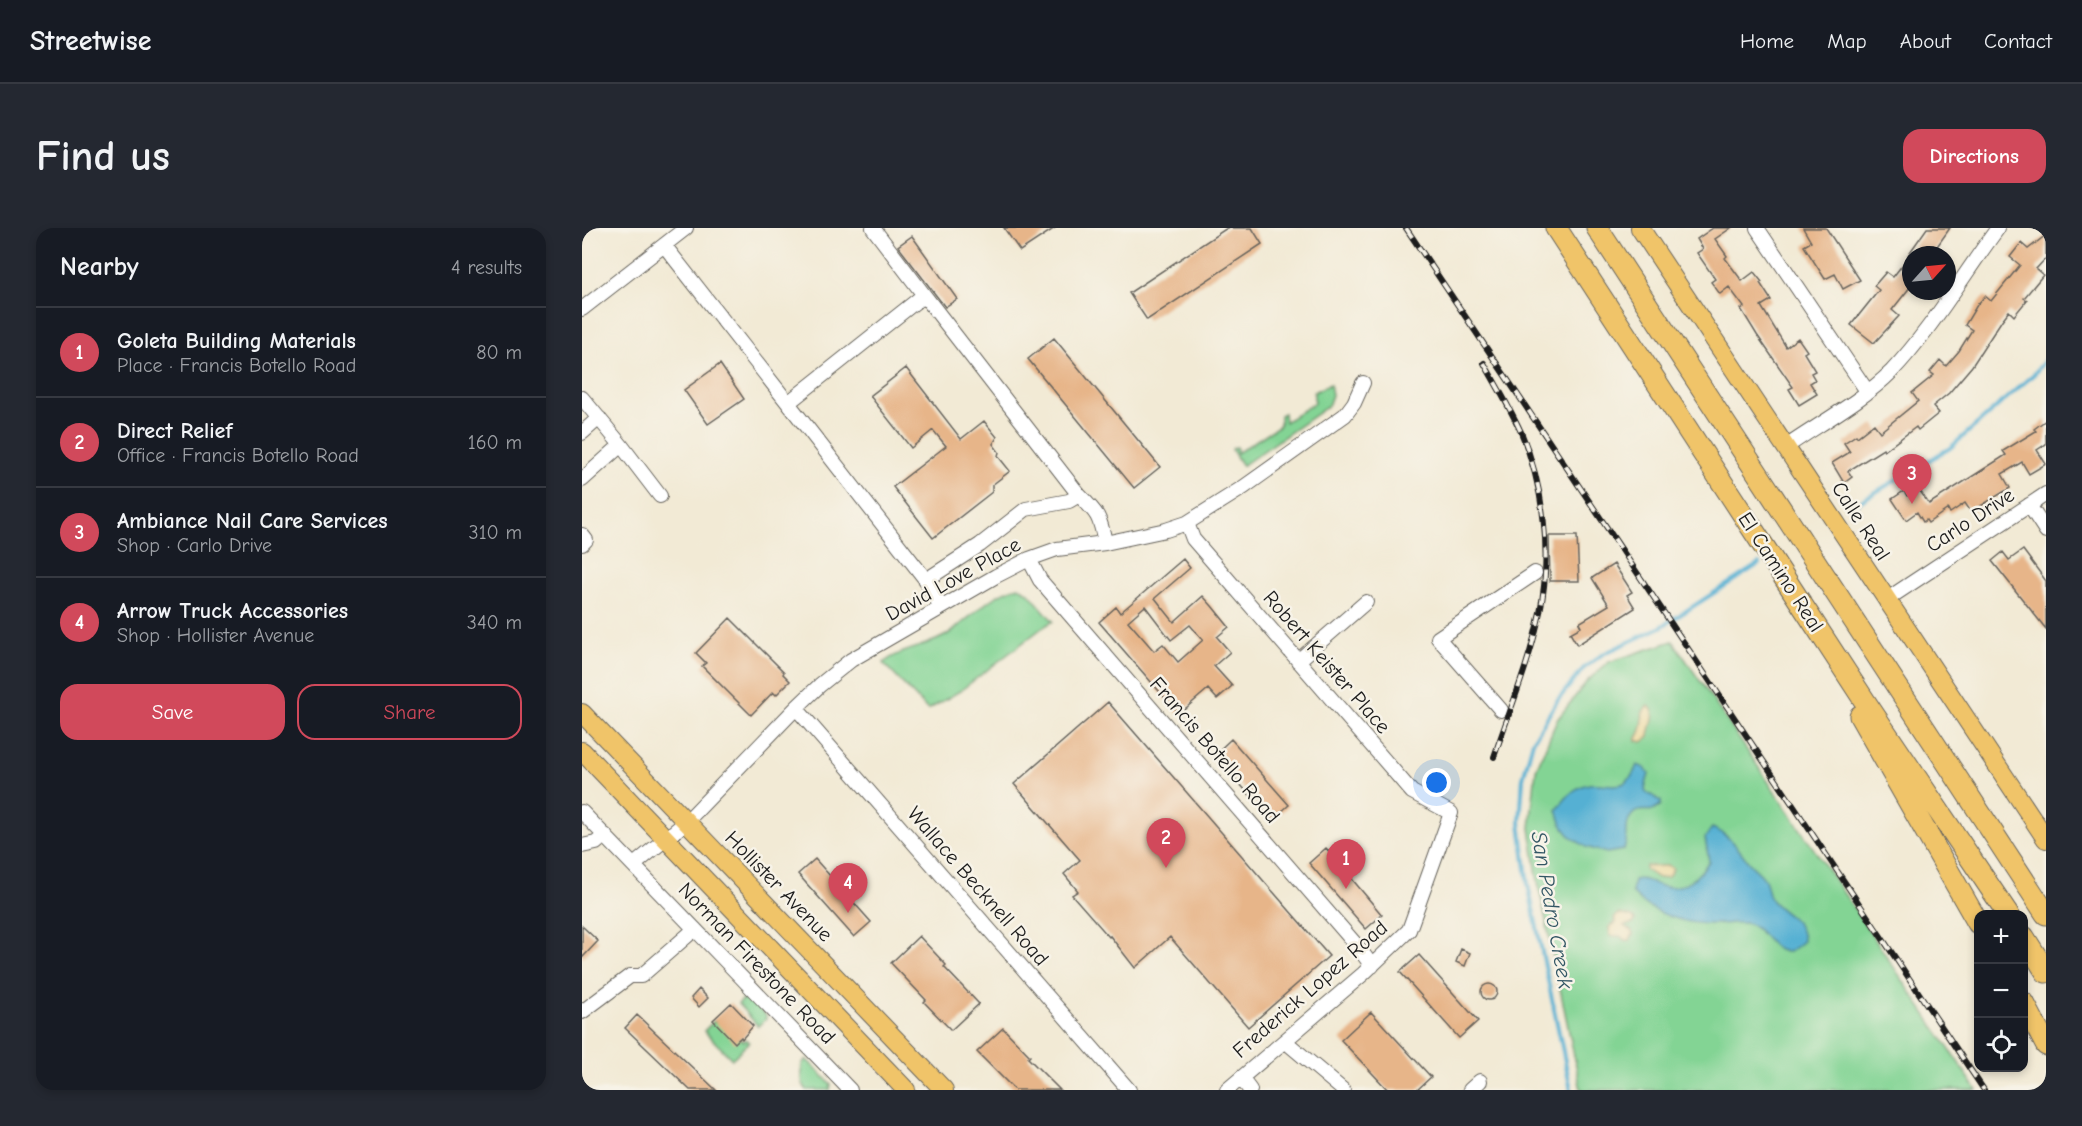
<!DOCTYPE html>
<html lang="en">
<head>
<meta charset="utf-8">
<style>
	body { margin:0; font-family:"Comic Neue",sans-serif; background:#242831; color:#f1f3f6 }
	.controls { position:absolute; right:18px; bottom:18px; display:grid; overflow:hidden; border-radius:12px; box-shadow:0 3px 9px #0003 }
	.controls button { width:54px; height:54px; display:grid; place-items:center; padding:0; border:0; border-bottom:2px solid #363941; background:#171b24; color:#f1f3f6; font:30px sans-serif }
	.compass { position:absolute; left:1320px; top:18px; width:54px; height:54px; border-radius:50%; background:#171b24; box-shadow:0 3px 9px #0003; rotate:63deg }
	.you { position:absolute; left:855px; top:555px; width:21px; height:21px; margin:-15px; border:4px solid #fff; border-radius:50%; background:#1a73e8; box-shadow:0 0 0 9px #1a73e833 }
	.badge { display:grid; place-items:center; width:39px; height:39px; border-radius:50%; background:#d1495b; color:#fff; font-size:20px; font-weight:700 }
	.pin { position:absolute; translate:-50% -50px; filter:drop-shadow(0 2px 3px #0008) }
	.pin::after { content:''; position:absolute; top:32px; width:21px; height:18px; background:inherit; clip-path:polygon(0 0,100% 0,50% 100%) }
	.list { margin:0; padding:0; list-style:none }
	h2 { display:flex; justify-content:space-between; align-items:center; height:78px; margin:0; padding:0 24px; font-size:26px }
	h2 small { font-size:20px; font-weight:400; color:#9ea1a6 }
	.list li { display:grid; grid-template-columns:39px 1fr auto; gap:18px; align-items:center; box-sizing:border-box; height:90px; padding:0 24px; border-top:2px solid #363941 }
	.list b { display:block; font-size:22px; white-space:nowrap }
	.list p { margin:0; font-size:20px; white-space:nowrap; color:#9ea1a6 }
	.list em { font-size:20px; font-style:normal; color:#9ea1a6 }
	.actions { display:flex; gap:12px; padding:18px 24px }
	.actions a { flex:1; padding:14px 0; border:2px solid #d1495b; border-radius:18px; text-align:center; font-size:21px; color:#d1495b }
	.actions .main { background:#d1495b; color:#fff }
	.icon { flex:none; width:33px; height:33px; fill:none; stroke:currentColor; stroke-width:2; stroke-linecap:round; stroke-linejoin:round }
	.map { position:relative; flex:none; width:1464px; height:862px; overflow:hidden; border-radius:18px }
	header { display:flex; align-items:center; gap:36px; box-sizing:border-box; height:84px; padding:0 30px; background:#171b24; border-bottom:2px solid #363941 }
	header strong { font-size:28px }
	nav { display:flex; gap:33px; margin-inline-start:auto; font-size:21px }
	.intro { display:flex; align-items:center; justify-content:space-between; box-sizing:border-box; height:144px; padding:0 36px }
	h1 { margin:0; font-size:42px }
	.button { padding:15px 27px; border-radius:18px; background:#d1495b; color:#fff; font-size:21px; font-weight:700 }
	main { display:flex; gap:36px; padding:0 36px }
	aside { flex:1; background:#171b24; border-radius:18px; box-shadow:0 3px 9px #0003 }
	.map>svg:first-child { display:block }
</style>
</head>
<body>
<header>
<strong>Streetwise</strong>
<nav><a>Home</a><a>Map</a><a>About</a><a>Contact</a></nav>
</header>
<div class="intro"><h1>Find us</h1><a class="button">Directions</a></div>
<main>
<aside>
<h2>Nearby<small>4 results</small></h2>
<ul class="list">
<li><span class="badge">1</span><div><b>Goleta Building Materials</b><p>Place · Francis Botello Road</p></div><em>80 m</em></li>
<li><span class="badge">2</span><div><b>Direct Relief</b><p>Office · Francis Botello Road</p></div><em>160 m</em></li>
<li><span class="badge">3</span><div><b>Ambiance Nail Care Services</b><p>Shop · Carlo Drive</p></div><em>310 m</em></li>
<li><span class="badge">4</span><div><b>Arrow Truck Accessories</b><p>Shop · Hollister Avenue</p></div><em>340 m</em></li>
</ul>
<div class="actions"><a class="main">Save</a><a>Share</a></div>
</aside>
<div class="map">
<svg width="1464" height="862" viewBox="0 0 1464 862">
	<rect width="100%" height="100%" fill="#f7f3e8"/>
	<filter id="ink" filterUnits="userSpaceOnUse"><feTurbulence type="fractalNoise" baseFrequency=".0167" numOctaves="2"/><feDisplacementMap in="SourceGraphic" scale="12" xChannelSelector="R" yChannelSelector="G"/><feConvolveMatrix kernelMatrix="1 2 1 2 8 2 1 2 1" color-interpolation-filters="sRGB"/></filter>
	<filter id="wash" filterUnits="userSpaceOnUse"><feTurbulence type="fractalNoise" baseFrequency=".008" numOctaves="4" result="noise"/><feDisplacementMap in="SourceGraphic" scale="24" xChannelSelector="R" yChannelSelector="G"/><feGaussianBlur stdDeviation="1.35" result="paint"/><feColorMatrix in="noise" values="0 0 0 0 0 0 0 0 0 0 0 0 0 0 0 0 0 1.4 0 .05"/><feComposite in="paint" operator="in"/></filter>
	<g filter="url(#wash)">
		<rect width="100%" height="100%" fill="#f2ead5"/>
		<path fill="#83d494" stroke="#507858" stroke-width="1.5" d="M748,156l2,11 -4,11 -86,60 -10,-16 1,-2 4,-1v6l43,-28v-10l4,-2 1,9 29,-19v-11z
			M437,359l9,5 25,29 -11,7 -82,63 -32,19 -45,-47c19,-15 45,-16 65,-29 21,-14 45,-43 71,-47z
			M1091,413l304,449h-396l-43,-208 -8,-54 6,-58 21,-50 30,-39 22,-19z
			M166,766l18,22v3l-8,7 -20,-22z
			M132,793l30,20 2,-2 3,3 -17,17 -28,-28z
			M224,831l25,25 -1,6h-23c-7,-7 -5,-16 -5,-26z"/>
		<path fill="#eeda9e" stroke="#857b5d" stroke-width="1.5" d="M1067,478c10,9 0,20 0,31l-7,5 -6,-2c2,-4 4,-7 5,-10 5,-11 -4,-17 8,-24z
			M1064,638h23l4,3 -5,8 -10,1 -13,-9z
			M1037,686l13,3 3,3 -1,3 -10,3 7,4 2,4 -3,6h-5l-5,-4h-10l-1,-9 7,-4 -2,-5z"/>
		<path fill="#55b0d3" stroke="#386678" stroke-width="1.5" d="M1055,537l8,3 4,6c-6,21 -7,15 12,27v4c0,0 -8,5 -8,5 -7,2 -14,-2 -20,4 -11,10 -2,25 -10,36l-16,3 -21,-6 -15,-10 -9,-11 -5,-16c7,-10 15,-21 28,-25 23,-6 40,13 52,-20z
			M1130,600c18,7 26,20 37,35 5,6 12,10 16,17 4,8 2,15 8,22 13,14 29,17 30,39l-14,11c-20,0 -23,-21 -40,-28 -8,-3 -23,0 -32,0 -30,1 -64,-9 -85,-31l2,-13c11,-3 17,3 27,6 22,5 37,-8 48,-25l-4,-23z"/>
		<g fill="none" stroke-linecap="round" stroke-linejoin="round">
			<path stroke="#55b0d3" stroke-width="4" d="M1272,277l96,-57 84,-74 12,-15
				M989,862l-43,-205 -8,-62 3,-45 10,-37 24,-40 27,-33 19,-14 58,-27 98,-63"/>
		</g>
		<g id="blocks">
			<path fill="#e7b589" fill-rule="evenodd" d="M422,0h51l-35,23z
				M645,0h25l10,16 -115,76 -18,-27z
				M1131,0h18l-16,11 12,17 -2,2 17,23 12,-9 8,10 -2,1 11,17 -10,6 25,41 12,-9 9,13 -3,2 11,18 -4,2 4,7 -5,3 7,11 -18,11 -10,-16 4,-2 -36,-52 -16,-26 3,-2 -15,-20 -9,7 -9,-12 4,-3 -18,-26 6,-4 -6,-10z
				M1221,0h23l34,52 -17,9 -8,-15 -10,5 -21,-33 7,-4z
				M1345,0h23l-19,27h-20v31l-19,24 7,6 -25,27 -23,-18 28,-35 -5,-4 12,-14 7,5 17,-22h-2z
				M1464,7v23l-10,11 7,6 -19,23 3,2 -13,16 -5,-5 -7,9 -30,46 -23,27 -16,13 6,7 -21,17 -2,-3 -32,24 -1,-2 -35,22 4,6 -8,6 -12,-20 18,-11 -6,-9 12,-8 1,2 17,-13 6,8 38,-31 -6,-8 22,-18 -4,-3 10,-12 6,6 13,-15 13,-21 -7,-5 12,-20 8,-9 6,5 29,-36 -10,-8 11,-14 7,6z
				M330,8l45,63 -12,8 -47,-61z
				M472,110l106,129 -26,21 -106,-129z
				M138,136l24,35 -36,25 -24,-34z
				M324,140l55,71 23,-18 13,16 -4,7 6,8 -1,4 12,15 -18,14v7l-59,46 -40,-51 53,-41 -13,-16 -22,18 -41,-52z
				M1464,192v24l-9,6 9,14 -17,10 -7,-12 -20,12 8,14 -39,24 -6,-9 -15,10 -2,-4 -20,14 -2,-3 -3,2 -6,-10 -11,8 -14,-21 12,-8 3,5 11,-8 11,16 77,-49 -3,-4 33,-20 -2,-2z
				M967,308h28l2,45h-29z
				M1441,322l23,31v48l-54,-68 11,-9 6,8z
				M601,331l7,9 -35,30 19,24 29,-26 9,10 17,21 -12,10 13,15 -16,14 18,20 -15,13 -9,-10 -29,25 -80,-92 17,-15 4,6zM563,378l26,34 19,-15 13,15 -25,22 -15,-18 -9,7 -26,-30z
				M1032,336l18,28 -5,3 8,13 -58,37 -7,-12 11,-6 -2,-4 30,-18 -17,-27z
				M148,390l54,54 -1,2 7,7 -14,14 -3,-3 -22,23 -49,-49 4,-3 -10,-10z
				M526,474l221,254 -81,71 -78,-90 -35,31 -25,-32 -1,1 -37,-42 6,-4 -14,-17 16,-14 -66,-76z
				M649,511l58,66 -17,15 -58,-65z
				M744,620l56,67 -16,14 -57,-66z
				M233,631l56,63 -17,15 -56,-63z
				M0,698l16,15 -16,17z
				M337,708l27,29 -2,2 35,37 -28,26 -27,-28 2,-2 -35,-37z
				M879,721l9,4 -5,13 -9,-4z
				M837,727l59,66 -19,17 -59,-66z
				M899 764a8 8 0 1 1 16 0a8 8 0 1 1-16 0Z
				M117,761l9,9 -9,9 -8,-9z
				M149,775l22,23 -11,13 -1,-2 -6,6 -22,-23z
				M789,784l60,65 -14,13h-29l-47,-50z
				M55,787l79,75h-26l-65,-62z
				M421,800l27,28 -2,2 32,32h-45l-38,-38z"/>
		</g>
	</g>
	<g filter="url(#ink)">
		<use href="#blocks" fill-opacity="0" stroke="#67645d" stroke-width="1.5"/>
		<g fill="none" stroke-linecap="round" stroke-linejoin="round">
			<g stroke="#67645d" stroke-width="16">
				<path id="minor" d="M291,0l51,67
					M1175,0l110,163
					M82,17l124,158
					M0,81l104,-81
					M0,170l39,47
					M0,205l17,-15
					M1204,219c33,-23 77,-47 105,-75 41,-43 72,-97 107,-144
					M0,252l39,-35 39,51
					M1447,277l17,26
					M605,295l6,16 219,253 39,21 -42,117 -46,44 -136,116
					M0,307l4,5 -4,4
					M447,331l11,21 318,367 14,19
					M344,352l54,-35 46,-36 43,-8 10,-6
					M1304,372l160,-106
					M359,379l-15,-27 -138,-177 136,-108 155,200c19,19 21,21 26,48
					M716,433l68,-59
					M214,480l333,382
					M919,482l-63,-72 97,-65
					M0,584l268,278
					M0,618l14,-3 9,-8
					M52,637l52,-43 110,-114 24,-23 31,-25 145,-84 33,-17 28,-10 48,-6 61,-13 21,-7 57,-36 101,-72 9,-12 9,-20
					M0,784l48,-36h11l54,-47
					M704,814l57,48
					M659,850l9,12
					M888,862l10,-9"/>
			</g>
			<g stroke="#67645d" stroke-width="20">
				<path id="major" d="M1058,0l406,611
					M0,485l362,377
					M0,523l324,339"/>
			</g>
			<g stroke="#67645d" stroke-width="23">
				<path id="highway" d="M974,0l312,478 140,208
					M1015,0l449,686
					M1278,488l118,207
					M1442,709l22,35
					M1442,775l22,42"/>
			</g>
			<use href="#minor" stroke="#fff" stroke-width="14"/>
			<use href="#major" stroke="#f0c469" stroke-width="18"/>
			<use href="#highway" stroke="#f0c469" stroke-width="21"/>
			<g stroke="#1c1c1c" stroke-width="6">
				<path id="rail" d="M824,0l578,862
					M902,135c13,23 26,45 37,69 23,55 31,122 19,180 -10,50 -30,97 -46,145"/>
			</g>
			<use href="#rail" stroke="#f7f3e8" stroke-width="4" stroke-dasharray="11" stroke-linecap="butt"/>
		</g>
	</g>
	<g text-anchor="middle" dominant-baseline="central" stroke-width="5" stroke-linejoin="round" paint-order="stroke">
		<g font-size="21" fill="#1c1c1c" stroke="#f7f3e8">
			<text transform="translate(1388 292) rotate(-33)">Carlo Drive</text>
			<text transform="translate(1279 293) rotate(57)">Calle Real</text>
			<text transform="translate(1199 344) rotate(57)">El Camino Real</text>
			<text transform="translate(371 351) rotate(-29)">David Love Place</text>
			<text transform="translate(745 434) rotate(49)">Robert Keister Place</text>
			<text transform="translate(633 522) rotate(49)">Francis Botello Road</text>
			<text transform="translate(197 658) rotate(46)">Hollister Avenue</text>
			<text transform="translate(396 658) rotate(49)">Wallace Becknell Road</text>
			<text transform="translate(175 735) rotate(46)">Norman Firestone Road</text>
			<text transform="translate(728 761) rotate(-41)">Frederick Lopez Road</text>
		</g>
		<g font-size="22" font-style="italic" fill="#335765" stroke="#f7f3e8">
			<text transform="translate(970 682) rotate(80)">San Pedro Creek</text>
		</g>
	</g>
</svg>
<div class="controls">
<button>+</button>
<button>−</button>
<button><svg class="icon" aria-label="locate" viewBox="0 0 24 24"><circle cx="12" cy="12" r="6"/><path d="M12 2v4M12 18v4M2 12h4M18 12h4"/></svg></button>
</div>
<svg class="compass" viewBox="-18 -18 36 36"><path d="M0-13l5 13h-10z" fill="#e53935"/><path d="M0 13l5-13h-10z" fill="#9ea1a6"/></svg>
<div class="you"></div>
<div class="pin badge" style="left:764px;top:661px">1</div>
<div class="pin badge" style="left:584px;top:640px">2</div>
<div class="pin badge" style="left:1330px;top:276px">3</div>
<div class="pin badge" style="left:266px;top:685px">4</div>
</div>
</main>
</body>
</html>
